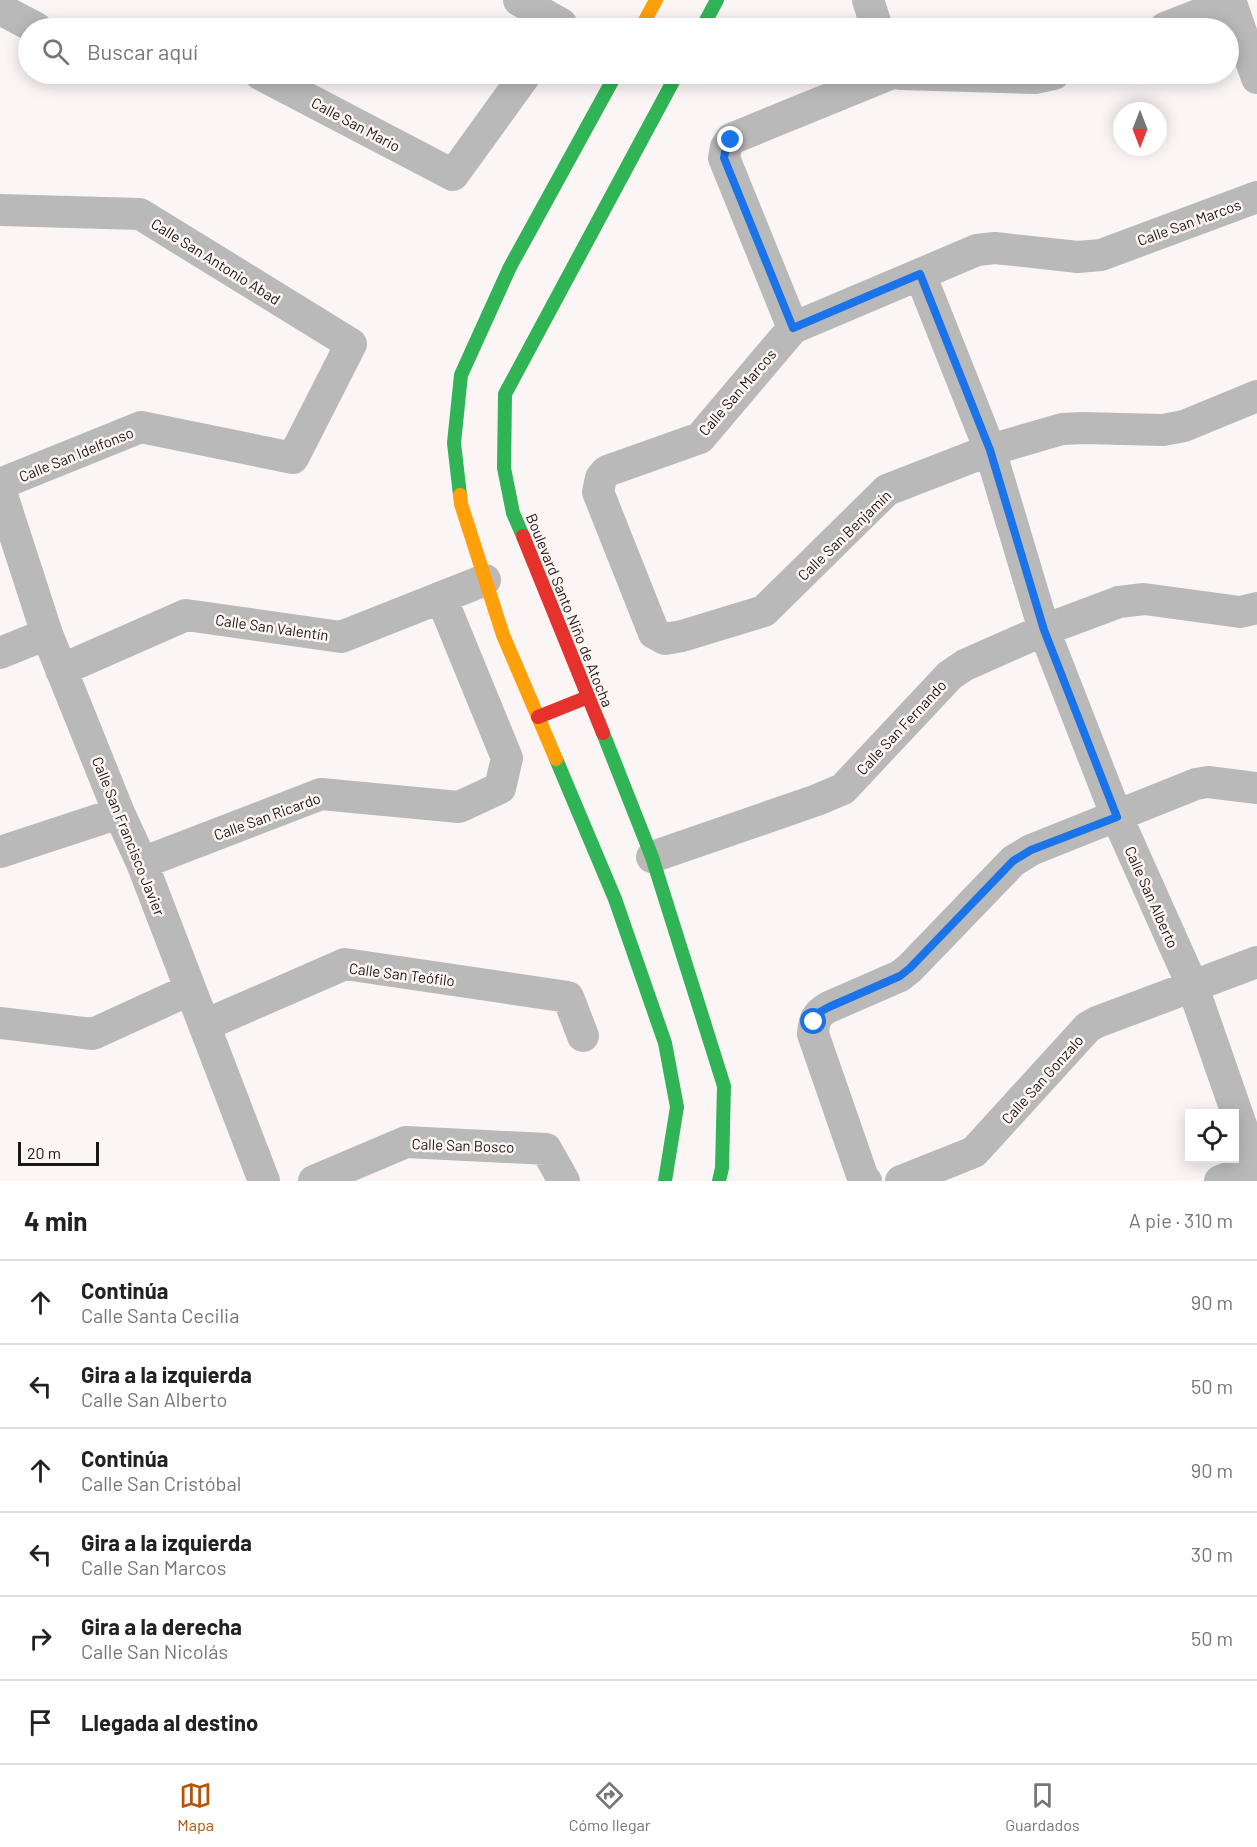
<!DOCTYPE html>
<html lang="es">
<head>
<meta charset="utf-8">
<style>
	body { margin:0; font-family:Barlow,sans-serif; background:#f6f6f6; color:#222 }
	.controls { position:absolute; right:18px; bottom:18px; display:grid; overflow:hidden; border-radius:0px; box-shadow:0 3px 15px #0003 }
	.controls button { width:54px; height:54px; display:grid; place-items:center; padding:0; border:0; border-bottom:2px solid #e0e0e0; background:#fff; color:#222; font:30px sans-serif }
	.compass { position:absolute; left:1113px; top:102px; width:54px; height:54px; border-radius:50%; background:#fff; box-shadow:0 3px 15px #0003; rotate:180deg }
	.scale { position:absolute; left:18px; bottom:15px; width:81px; box-sizing:border-box; padding-left:6px; border:3px solid #1a1716; border-top:0; font-size:16px; line-height:21px; white-space:nowrap; color:#1a1716; -webkit-text-stroke:4px #fef5f2; paint-order:stroke }
	.stop { position:absolute; width:18px; height:18px; margin:-14px; border:4px solid #1a73e8; border-radius:50%; background:#fff }
	.stop.end { background:#1a73e8; border-color:#fff; box-shadow:0 2px 6px #0008 }
	.list { margin:0; padding:0; list-style:none }
	h2 { display:flex; justify-content:space-between; align-items:center; height:78px; margin:0; padding:0 24px; font-size:26px }
	h2 small { font-size:20px; font-weight:400; color:#767676 }
	.list li { display:grid; grid-template-columns:39px 1fr auto; gap:18px; align-items:center; box-sizing:border-box; height:84px; padding:0 24px; border-top:2px solid #e0e0e0 }
	.list b { display:block; font-size:22px; white-space:nowrap }
	.list p { margin:0; font-size:20px; white-space:nowrap; color:#767676 }
	.list em { font-size:20px; font-style:normal; color:#767676 }
	.icon { flex:none; width:33px; height:33px; fill:none; stroke:currentColor; stroke-width:2; stroke-linecap:round; stroke-linejoin:round }
	.map { position:relative; flex:none; width:1257px; height:1181px; overflow:hidden }
	.search { position:absolute; background:#fff; box-shadow:0 3px 15px #0003; left:18px; right:18px; top:18px; height:66px; display:flex; align-items:center; gap:15px; box-sizing:border-box; padding:0 21px; border-radius:33px; color:#767676; font-size:22px }
	.sheet { height:582px; background:#fff }
	nav { display:flex; justify-content:space-around; align-items:center; box-sizing:border-box; height:84px; border-top:2px solid #e0e0e0; background:#fff; font-size:16px; color:#767676 }
	nav a { display:grid; justify-items:center; gap:3px }
	nav .on { color:#b45309 }
	.map>svg:first-child { display:block }
</style>
</head>
<body>
<div class="map">
<svg width="1257" height="1181" viewBox="0 0 1257 1181">
	<rect width="100%" height="100%" fill="#fbf6f5"/>
	<g fill="none" stroke-linecap="round" stroke-linejoin="round">
		<path stroke="#bab9b9" stroke-width="32" d="M519,0l42,24
			M868,0l9,28
			M1230,0l27,78
			M0,9l36,19
			M1165,28l66,-26
			M260,74l193,101 73,-101
			M901,74l135,4 18,-4
			M1257,197l-156,58 -23,2 -83,-9 -18,2 -184,78 -93,110 -93,33 -6,7 -3,14 56,141 11,6 17,-3 82,-25 123,-121 103,-40 72,-21 21,-1 80,2 21,-4 73,-30
			M0,210l140,4 211,130 -58,114 -152,-31 -141,57
			M920,274l70,176 54,180 73,187 76,170 64,184
			M793,328l-69,-170 2,-11 5,-8 159,-65
			M0,489l47,145 72,179 23,50 122,318
			M0,653l47,-19
			M61,670l125,-55 155,22 144,-57
			M0,852l119,-39
			M652,857l165,-57 26,-11 107,-114 15,-10 79,-35 75,-28 25,-3 96,13 17,-4
			M142,863l179,-69 138,13 41,-19 7,-30 -66,-161
			M0,1023l93,11 96,-44
			M205,1025l140,-61 223,33 15,39
			M314,1181l92,-39 140,7 18,32
			M866,1181l-3,-3 -50,-144c1,-14 3,-20 16,-27l71,-31 10,-8 103,-107 18,-11 165,-66 12,-2 49,6
			M901,1181l73,-29 114,-125 9,-5 160,-60
			M1220,1181l37,-15"/>
		<path stroke="#30b455" stroke-width="14" d="M702,28l15,-28
			M460,495l-6,-52 7,-68 49,-108 106,-193
			M523,536l-10,-23 -9,-45 1,-74 172,-320
			M603,733l49,124 72,229 -2,82 -3,13
			M556,759l59,140 50,144 12,64 -12,74"/>
		<path stroke="#ff9f0a" stroke-width="14" d="M641,28l15,-28
			M460,495l1,9 42,131 53,124"/>
		<path stroke="#e5322d" stroke-width="14" d="M523,536l80,197
			M538,717l50,-20"/>
	</g>
	<g fill="none" stroke-linecap="round" stroke-linejoin="round">
		<path stroke="#1a73e8" stroke-width="8" d="M731,140l-5,7 -2,11 69,170 127,-54 70,176 54,180 73,187 -86,33 -18,11 -103,107 -10,8 -71,31 -11,6 -4,9"/>
	</g>
	<g text-anchor="middle" dominant-baseline="central" stroke-width="5" stroke-linejoin="round" paint-order="stroke">
		<g font-size="15" fill="#1a1716" stroke="#fef5f2">
			<text transform="translate(356 124) rotate(28)">Calle San Mario</text>
			<text transform="translate(1189 222) rotate(-20)">Calle San Marcos</text>
			<text transform="translate(216 261) rotate(32)">Calle San Antonio Abad</text>
			<text transform="translate(737 392) rotate(-49)">Calle San Marcos</text>
			<text transform="translate(76 454) rotate(-22)">Calle San Idelfonso</text>
			<text transform="translate(844 535) rotate(-44)">Calle San Benjamín</text>
			<text transform="translate(570 610) rotate(68)">Boulevard Santo Niño de Atocha</text>
			<text transform="translate(272 627) rotate(8)">Calle San Valentín</text>
			<text transform="translate(901 727) rotate(-47)">Calle San Fernando</text>
			<text transform="translate(267 816) rotate(-20)">Calle San Ricardo</text>
			<text transform="translate(129 836) rotate(68)">Calle San Francisco Javier</text>
			<text transform="translate(1152 897) rotate(66)">Calle San Alberto</text>
			<text transform="translate(402 974) rotate(7)">Calle San Teófilo</text>
			<text transform="translate(1042 1079) rotate(-48)">Calle San Gonzalo</text>
			<text transform="translate(463 1145) rotate(2)">Calle San Bosco</text>
		</g>
	</g>
</svg>
<div class="controls">
<button><svg class="icon" aria-label="locate" viewBox="0 0 24 24"><circle cx="12" cy="12" r="6"/><path d="M12 2v4M12 18v4M2 12h4M18 12h4"/></svg></button>
</div>
<svg class="compass" viewBox="-18 -18 36 36"><path d="M0-13l5 13h-10z" fill="#e53935"/><path d="M0 13l5-13h-10z" fill="#767676"/></svg>
<div class="scale">20 m</div>
<div class="stop" style="left:814px;top:1022px"></div>
<div class="stop end" style="left:731px;top:140px"></div>
<div class="search"><svg class="icon" aria-label="search" viewBox="0 0 24 24"><circle cx="10" cy="10" r="6"/><path d="M15 15l6 6"/></svg>Buscar aquí</div>
</div>
<section class="sheet">
<h2>4 min<small>A pie · 310 m</small></h2>
<ul class="list">
<li><svg class="icon" aria-label="ahead" viewBox="0 0 24 24"><path d="M12 20V5M6 11l6-6 6 6"/></svg><div><b>Continúa</b><p>Calle Santa Cecilia</p></div><em>90 m</em></li>
<li><svg class="icon" aria-label="left" viewBox="0 0 24 24"><path d="M17 20v-9H6M10 6l-5 5 5 5"/></svg><div><b>Gira a la izquierda</b><p>Calle San Alberto</p></div><em>50 m</em></li>
<li><svg class="icon" aria-label="ahead" viewBox="0 0 24 24"><path d="M12 20V5M6 11l6-6 6 6"/></svg><div><b>Continúa</b><p>Calle San Cristóbal</p></div><em>90 m</em></li>
<li><svg class="icon" aria-label="left" viewBox="0 0 24 24"><path d="M17 20v-9H6M10 6l-5 5 5 5"/></svg><div><b>Gira a la izquierda</b><p>Calle San Marcos</p></div><em>30 m</em></li>
<li><svg class="icon" aria-label="right" viewBox="0 0 24 24"><path d="M7 20v-9h11M14 6l5 5-5 5"/></svg><div><b>Gira a la derecha</b><p>Calle San Nicolás</p></div><em>50 m</em></li>
<li><svg class="icon" aria-label="arrive" viewBox="0 0 24 24"><path d="M6 21V4h12l-3 4 3 4H6"/></svg><div><b>Llegada al destino</b></div></li>
</ul>
</section>
<nav>
<a class="on"><svg class="icon" aria-label="map" viewBox="0 0 24 24"><path d="M3 6l6-2 6 2 6-2v14l-6 2-6-2-6 2zM9 4v14M15 6v14"/></svg>Mapa</a>
<a><svg class="icon" aria-label="directions" viewBox="0 0 24 24"><path d="M12 3l9 9-9 9-9-9zM9 14v-3h6M13 9l2 2-2 2"/></svg>Cómo llegar</a>
<a><svg class="icon" aria-label="saved" viewBox="0 0 24 24"><path d="M7 4h10v16l-5-4-5 4z"/></svg>Guardados</a>
</nav>
</body>
</html>
